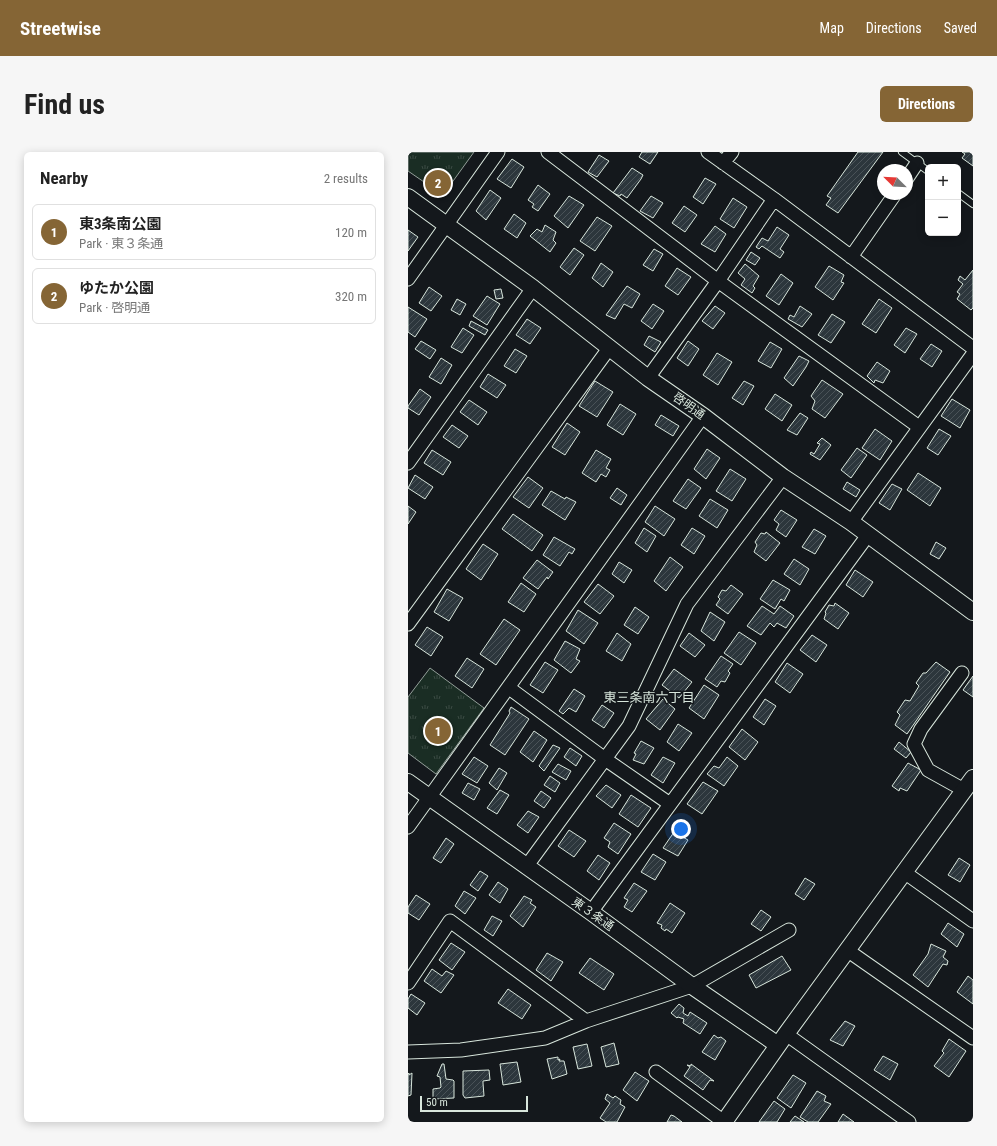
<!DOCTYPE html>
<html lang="en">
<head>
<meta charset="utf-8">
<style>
	body { margin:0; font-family:"Roboto Condensed","Noto Sans JP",sans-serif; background:#f6f6f6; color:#222 }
	.controls { position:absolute; right:12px; top:12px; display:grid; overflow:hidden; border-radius:6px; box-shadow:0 2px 10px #0003 }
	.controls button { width:36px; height:36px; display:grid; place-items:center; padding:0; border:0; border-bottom:1px solid #e0e0e0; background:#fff; color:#222; font:20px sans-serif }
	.compass { position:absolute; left:469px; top:12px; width:36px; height:36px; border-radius:50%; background:#fff; box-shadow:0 2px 10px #0003; rotate:294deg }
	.scale { position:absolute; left:12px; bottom:10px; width:108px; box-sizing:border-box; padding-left:4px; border:2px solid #d8e6dc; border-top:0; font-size:11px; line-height:14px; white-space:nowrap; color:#d8e6dc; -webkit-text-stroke:3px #14181c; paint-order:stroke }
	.you { position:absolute; left:273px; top:677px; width:14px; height:14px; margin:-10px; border:3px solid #fff; border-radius:50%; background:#1a73e8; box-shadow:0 0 0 6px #1a73e833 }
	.badge { display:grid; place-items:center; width:26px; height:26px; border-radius:50%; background:#856535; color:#fff; font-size:13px; font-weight:700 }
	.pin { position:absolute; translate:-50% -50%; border:2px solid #fff; box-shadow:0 1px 4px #0006 }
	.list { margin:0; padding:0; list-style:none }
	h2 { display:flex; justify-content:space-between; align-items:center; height:52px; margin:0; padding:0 16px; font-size:17px }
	h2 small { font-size:13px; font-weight:400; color:#767676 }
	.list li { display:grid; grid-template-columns:26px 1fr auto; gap:12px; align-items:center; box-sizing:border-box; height:56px; margin:0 8px 8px; padding:0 8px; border:1px solid #e0e0e0; border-radius:6px }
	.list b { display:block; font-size:15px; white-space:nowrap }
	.list p { margin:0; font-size:13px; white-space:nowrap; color:#767676 }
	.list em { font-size:13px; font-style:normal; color:#767676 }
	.map { position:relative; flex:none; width:565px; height:970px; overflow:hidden; border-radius:6px }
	header { display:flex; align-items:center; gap:24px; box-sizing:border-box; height:56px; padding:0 20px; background:#856535; color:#fff }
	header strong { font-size:19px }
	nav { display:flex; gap:22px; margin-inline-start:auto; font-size:14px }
	.intro { display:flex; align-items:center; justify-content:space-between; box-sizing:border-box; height:96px; padding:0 24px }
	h1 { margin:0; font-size:28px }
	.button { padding:10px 18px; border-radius:6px; background:#856535; color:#fff; font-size:14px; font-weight:700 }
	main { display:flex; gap:24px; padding:0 24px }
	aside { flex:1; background:#fff; border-radius:6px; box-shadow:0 2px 10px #0003 }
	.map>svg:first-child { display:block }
</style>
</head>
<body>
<header>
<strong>Streetwise</strong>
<nav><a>Map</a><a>Directions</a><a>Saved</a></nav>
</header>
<div class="intro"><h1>Find us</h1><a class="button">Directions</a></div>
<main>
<aside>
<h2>Nearby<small>2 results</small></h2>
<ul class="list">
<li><span class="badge">1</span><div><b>東3条南公園</b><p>Park · 東３条通</p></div><em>120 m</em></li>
<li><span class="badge">2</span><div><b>ゆたか公園</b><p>Park · 啓明通</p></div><em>320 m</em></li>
</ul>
</aside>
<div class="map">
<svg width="565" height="970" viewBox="0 0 565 970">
	<defs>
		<pattern id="park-tufts" width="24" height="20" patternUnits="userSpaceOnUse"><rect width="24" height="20" fill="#1a2d24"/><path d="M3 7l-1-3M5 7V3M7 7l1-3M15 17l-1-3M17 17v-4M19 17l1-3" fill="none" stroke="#3b4b43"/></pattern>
		<pattern id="building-hatch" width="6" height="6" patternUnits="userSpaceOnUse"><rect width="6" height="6" fill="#2c363c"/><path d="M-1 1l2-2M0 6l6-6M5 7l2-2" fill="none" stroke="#4a5358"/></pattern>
	</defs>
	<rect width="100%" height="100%" fill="#14181c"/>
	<path fill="url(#park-tufts)" stroke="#939e99" d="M0,0h66l-31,43 -35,-24z
		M22,516l54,40 -48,66 -28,-21v-56z"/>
	<path fill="url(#building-hatch)" stroke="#d8e6dc" d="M234,0h16l-8,12 -11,-7z
		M450,0h25l-45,61 -12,-8 5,-7 -4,-2z
		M554,0h11v14l-11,-8 3,-4z
		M191,3l10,6 -12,16 -9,-5z
		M104,7l12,8 -13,21 -14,-9z
		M224,16l11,7 -2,4 -14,19 -6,-4 -1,2 -7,-3z
		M297,26l11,6 -13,20 -10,-7z
		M130,33l12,9 -12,17 -6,-4 2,-3 -6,-4z
		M82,38l11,8 -15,22 -10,-9z
		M161,44l15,9 -16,23 -14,-12z
		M243,44l12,7 -10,15 -13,-7z
		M325,46l14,9 -13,21 -14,-9z
		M276,54l13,9 -12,17 -13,-9z
		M106,62l12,9 -9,15 -13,-9z
		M189,65l15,9 -17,25 -15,-10z
		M137,73l11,7 -3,8 3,3 -6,9 -20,-16 7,-7 5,3z
		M307,74l11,8 -11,18 -14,-8z
		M369,75l12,8 -9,14 4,3 -4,6 -18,-12 -3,3 -3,-2 6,-9 6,3z
		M0,78l10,7 -10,14z
		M166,96l10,7 -14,20 -10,-8z
		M246,97l9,5 -10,17 -10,-6z
		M343,100l9,6 -5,7 -9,-5z
		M193,111l12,9 -10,15 -11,-9z
		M337,112l14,12 -6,10 2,2 -3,5 -11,-8 4,-6 -7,-6z
		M421,114l15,9 -3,7 3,1 -11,17 -18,-13z
		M269,116l14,9 -13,18 -13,-9z
		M565,118v38l-2,2 -14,-11 3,-5 -3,-2 6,-8 -5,-4 2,-4 5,4z
		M373,122l12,9 -14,22 -13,-9z
		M219,134l13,8 -8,14 -8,-4 -9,15 -9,-4z
		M21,135l13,9 -11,15 -12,-8z
		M93,137l2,9 -7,1 -2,-9z
		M79,144l13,8 -13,21 -14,-9z
		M49,147l9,5 -6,11 -9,-5z
		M471,147l13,9 -16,25 -14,-9z
		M245,152l11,7 -12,18 -11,-8z
		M307,154l10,7 -12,16 -11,-8z
		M392,154l12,8 -10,13 -14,-8 2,-4 4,2z
		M0,155l19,12 -12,18 -7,-5z
		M424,162l13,8 -14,21 -13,-8z
		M119,167l14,9 -11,16 -14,-9z
		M63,169l17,9 -3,5 -16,-9z
		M55,176l11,7 -12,18 -11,-6z
		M498,176l11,6 -12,19 -11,-8z
		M241,184l12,6 -6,10 -11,-7z
		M13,189l15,9 -6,9 -15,-10z
		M280,189l11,8 -11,17 -11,-8z
		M362,190l12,7 -11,19 -13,-7z
		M523,192l11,7 -10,16 -12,-8z
		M107,197l12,7 -11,17 -12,-7z
		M309,201l15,9 -14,23 -15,-10z
		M391,204l10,5 -3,6 -13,19 -9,-8z
		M33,206l11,7 -11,19 -12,-7z
		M469,210l13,9 -7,12 -8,-3 -1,3 -7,-7z
		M80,222l18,11 -9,13 -17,-11z
		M414,228l21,14 -18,24 -13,-9 3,-8 -4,-5z
		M187,229l18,11 -16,25 -18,-11z
		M336,229l10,5 -11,19 -11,-7z
		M12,237l11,8 -12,18 -11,-7v-2z
		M367,242l17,11 -10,16 -17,-12z
		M544,247l18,11 -10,18 -19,-12z
		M61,248l18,12 -9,13 -18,-13z
		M212,252l16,10 -13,21 -16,-10z
		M392,261l8,5 -11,17 -10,-5z
		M253,263l18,11 -6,10 -18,-11z
		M159,271l13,9 -15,23 -13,-8z
		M44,273l16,11 -9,12 -16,-11z
		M467,277l17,12 -12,19 -18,-12z
		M531,277l12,7 -13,19 -11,-7z
		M414,286l9,7 -11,15 -10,-6 1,-2 3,2 6,-10 -3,-1z
		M449,296l10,7 -16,23 -10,-8z
		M299,297l13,9 -14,21 -12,-10z
		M24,298l19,12 -8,13 -19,-12z
		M188,298l15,9 -5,9 4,2 -4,7 -5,-3 -5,8 -14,-9z
		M322,317l16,10 -14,22 -16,-10z
		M510,321l23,15 -11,18 -23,-16z
		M7,323l18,12 -8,12 -17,-11z
		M120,325l15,11 -14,20 -16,-11z
		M280,327l13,9 -15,21 -13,-8z
		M439,330l13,8 -4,7 -13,-8z
		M484,332l10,5 -12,21 -11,-7z
		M209,336l10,7 -6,10 -11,-7z
		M143,339l14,8 1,-2 10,5 -11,18 -23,-15z
		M302,347l18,11 -11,18 -18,-12z
		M0,354l8,6 -8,12z
		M247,354l20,13 -11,17 -19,-14z
		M373,358l16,10 -11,17 -10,-7 3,-6 -5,-4z
		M105,362l30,21 -11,16 -30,-22z
		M236,376l12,8 -9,16 -12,-9z
		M284,376l13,8 -11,18 -13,-9z
		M406,377l12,7 -11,18 -13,-7z
		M358,380l14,11 -14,18 -12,-9 3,-7 -2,-3 6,-9 4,1z
		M146,385l21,12 -3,5 -3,-2 -9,14 -17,-11z
		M528,390l10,6 -7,11 -9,-5z
		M75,392l15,10 -17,26 -15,-11z
		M262,405l13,10 -17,24 -12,-10z
		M386,407l15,10 -9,16 -16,-11z
		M129,408l16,12 -5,7 -1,-2 -9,12 -15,-11z
		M211,410l13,8 -8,13 -12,-9z
		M447,418l18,12 -10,15 -17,-12z
		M365,428l17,10 -6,11 -3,-2 -6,10 -15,-10z
		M113,431l15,11 -12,18 -16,-10z
		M190,432l16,12 -14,18 -16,-12z
		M323,433l12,9 -15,20 -12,-9 4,-6 -2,-2 4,-7 4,1z
		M39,437l16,9 -14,23 -15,-9z
		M427,451l14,10 -11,16 -14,-10 2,-6 -1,-1 4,-7 5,1z
		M354,454l12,8 6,-8 14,10 -8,12 -9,-5 -3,4 -4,-4 -9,12 -14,-9z
		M227,455l14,10 -11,17 -14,-9z
		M170,458l20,13 -14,21 -18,-13z
		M302,460l15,10 -11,19 -13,-10z
		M96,467l16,11 -24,35 -16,-11z
		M19,475l16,10 -12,19 -16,-11z
		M331,480l17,11 -15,22 -17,-12z
		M209,481l14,11 -9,17 -16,-10z
		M281,481l16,12 -10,12 -15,-11z
		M404,483l15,10 -11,17 -16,-12z
		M157,489l15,8 -4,10 4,2 -9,12 -17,-13z
		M313,504l12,8 -5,7 2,2 -5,9 -4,-1 -4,6 -12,-8z
		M59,506l17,11 -12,19 -17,-12z
		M137,510l13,8 -15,23 -13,-8z
		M528,510l14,10 -43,62 -12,-9 5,-10 -3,-3 8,-12 5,1 9,-15 -3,-3 7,-10h3z
		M379,511l16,11 -13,19 -15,-11z
		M266,517l18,13 -13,16 -17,-13z
		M565,524v21l-10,-7z
		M296,533l15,10 -15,24 -15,-11z
		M166,537l11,7 -9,16 -7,-4 -6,6 -4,-3z
		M255,547l12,10 -15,21 -14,-11z
		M357,547l11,7 -12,19 -11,-8z
		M194,553l12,8 -10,15 -12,-8z
		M103,555l18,12 -24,36 -15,-10 20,-32 -1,-2z
		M270,572l14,9 -13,18 -12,-9z
		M334,577l16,13 -13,18 -16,-13z
		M126,579l13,9 -14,22 -13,-10z
		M233,589l13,7 -10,16 -11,-4 3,-6 -2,-1z
		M491,590l12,10 -5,6 -12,-9z
		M145,593l7,3 -16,23 -5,-5z
		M162,596l12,8 -6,10 -12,-9z
		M66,605l14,9 -11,17 -15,-9z
		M255,605l12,6 -12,20 -12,-8z
		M319,605l11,9 -14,20 -17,-12 7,-8 5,2z
		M500,611l13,7 -14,21 -7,-3 -1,3 -7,-5z
		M150,612l13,7 -5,9 -14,-8z
		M91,616l8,5 -10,17 -8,-7z
		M142,624l10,7 -5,9 -11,-7z
		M295,630l15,9 -16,23 -15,-10z
		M60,631l12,6 -6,11 -12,-7z
		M198,633l15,10 -9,13 -16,-12z
		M92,638l9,5 -12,19 -10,-6z
		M133,639l10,7 -7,10 -10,-7z
		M223,643l20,13 -13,19 -19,-13z
		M120,659l11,6 -11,16 -11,-8z
		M206,671l17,11 -13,20 -10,-7 2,-5 -6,-4z
		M161,678l17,11 -12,16 -16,-11z
		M266,680l14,8 -10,16 -15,-8z
		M38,686l8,6 -13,19 -8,-5z
		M245,702l13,8 -11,18 -14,-8z
		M190,703l12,8 -11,17 -12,-9z
		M551,706l11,7 -10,17 -12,-7z
		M72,719l8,5 -10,15 -8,-6z
		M397,726l10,6 -11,16 -9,-6z
		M90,730l10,7 -8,14 -11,-8z
		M226,731l13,8 -15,21 -8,-5 4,-7 -4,-2z
		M56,739l12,7 -11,16 -10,-8z
		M8,743l14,9 -11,16 -11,-7v-6z
		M116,744l8,4 -2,3 6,4 -13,20 -13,-11z
		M262,751l15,10 -13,20 -6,-4 -1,2 -4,-3 1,-3 -5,-2z
		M353,758l10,7 -10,14 -10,-7z
		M84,764l10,5 -9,15 -9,-6z
		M540,771l16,11 -7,13 -16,-13z
		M43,791l14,9 -13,18 -13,-10z
		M523,792l15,7 -3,6 5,4 -1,4 -4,-1 -15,23 -15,-12 15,-21z
		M139,801l16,9 -12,19 -15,-11z
		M374,804l9,14 -35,18 -7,-13z
		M182,806l24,16 -10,16 -25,-17z
		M24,817l10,7 4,-5 8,4 -13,18 -17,-12z
		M560,824l5,4v24l-16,-12z
		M100,837l23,16 -9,14 -24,-16z
		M3,842l14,9 -8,12 -9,-7v-9z
		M271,852l5,4 -1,5 5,3 2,-4 17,11 -7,11 -17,-11 1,-4 -6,-2 -1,1 -6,-5z
		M437,869l10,5 -12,20 -13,-6z
		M306,883l4,3 3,-1 5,4 -11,19 -13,-8z
		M541,887l17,12 -17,26 -15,-11 10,-13 -2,-2z
		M206,891l5,21 -13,3 -5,-20z
		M179,892l5,22 -14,3 -5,-22z
		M475,904l15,8 -8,16 -16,-10z
		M150,905v3l2,-1 -1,2h5l3,13 -15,5 -5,-20z
		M109,910l4,20 -18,3 -3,-21z
		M34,912h2l2,15 7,1 1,1v17l-20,1 -1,-2v-8l7,-1 1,-1 -1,-10 -3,-1z
		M283,912l23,17 -4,-1 -7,10 -19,-14 6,-9 -3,-2 4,1z
		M81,918l1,10 -7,1v2l1,13 -19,2 -2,-3v-24z
		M227,920l14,9 -12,20 -14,-11z
		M1,921v2l3,-2 -1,22 -3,1v-22z
		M385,923l13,8 -15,25 -14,-10z
		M409,939l9,5 -2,5 7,3 -13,18h-10l-8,-5z
		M199,942l6,4 2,-2 6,4 -1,4 5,3 -8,15h-11l-6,-4 10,-15 -5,-4z
		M366,949l11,8 -8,13h-18z
		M435,962l11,8h-16z
		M263,963l3,1 8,6h-15z
		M387,964l9,6h-14z"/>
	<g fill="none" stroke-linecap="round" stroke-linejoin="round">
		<g stroke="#d8e6dc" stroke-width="8">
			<path id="service" d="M494,0l26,19
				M550,41l15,11"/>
		</g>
		<g stroke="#d8e6dc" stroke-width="15">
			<path id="minor" d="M140,0l170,129 201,146
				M300,0l66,47 199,149
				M315,11l9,-11
				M499,26l10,-15
				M443,105l44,-63
				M0,127l90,-127
				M240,226l70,-97 56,-82
				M0,311l125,-175
				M443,370l122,-168
				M0,472l202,-277
				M554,521l-41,56 -7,15 14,26 36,20
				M101,536l96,71 65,45
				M0,675l295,-411
				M118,715l103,-141 58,-122 96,-127
				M496,720l69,49
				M183,760l277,-377
				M439,798l126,88
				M0,831l42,-62 136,100
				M378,882l123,88
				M0,900l53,-2 84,-12 41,-17 106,-35 97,-56
				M248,920l68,50"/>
		</g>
		<g stroke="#d8e6dc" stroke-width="18">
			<path id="tertiary" d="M0,45l125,91 115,90 55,38 80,61 68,45 122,90
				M0,630l183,130 101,74 86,59
				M316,970l62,-88 187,-256"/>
		</g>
		<use href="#service" stroke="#14181c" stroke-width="6"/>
		<use href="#minor" stroke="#14181c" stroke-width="13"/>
		<use href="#tertiary" stroke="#14181c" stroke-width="16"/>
	</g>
	<g text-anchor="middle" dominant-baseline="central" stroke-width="3" stroke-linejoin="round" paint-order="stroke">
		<g font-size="12" fill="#d8e6dc" stroke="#14181c">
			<text transform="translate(281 254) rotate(35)">啓明通</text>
			<text transform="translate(185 762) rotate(35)">東３条通</text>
		</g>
		<g font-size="13" fill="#d8e6dc" stroke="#14181c">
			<text x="241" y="545">東三条南六丁目</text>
		</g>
	</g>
</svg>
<div class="controls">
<button>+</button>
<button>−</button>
</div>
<svg class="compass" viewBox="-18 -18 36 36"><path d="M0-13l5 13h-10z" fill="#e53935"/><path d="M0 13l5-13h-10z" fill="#767676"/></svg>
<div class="scale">50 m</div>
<div class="you"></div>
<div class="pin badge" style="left:30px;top:579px">1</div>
<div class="pin badge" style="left:30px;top:31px">2</div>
</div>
</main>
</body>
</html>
